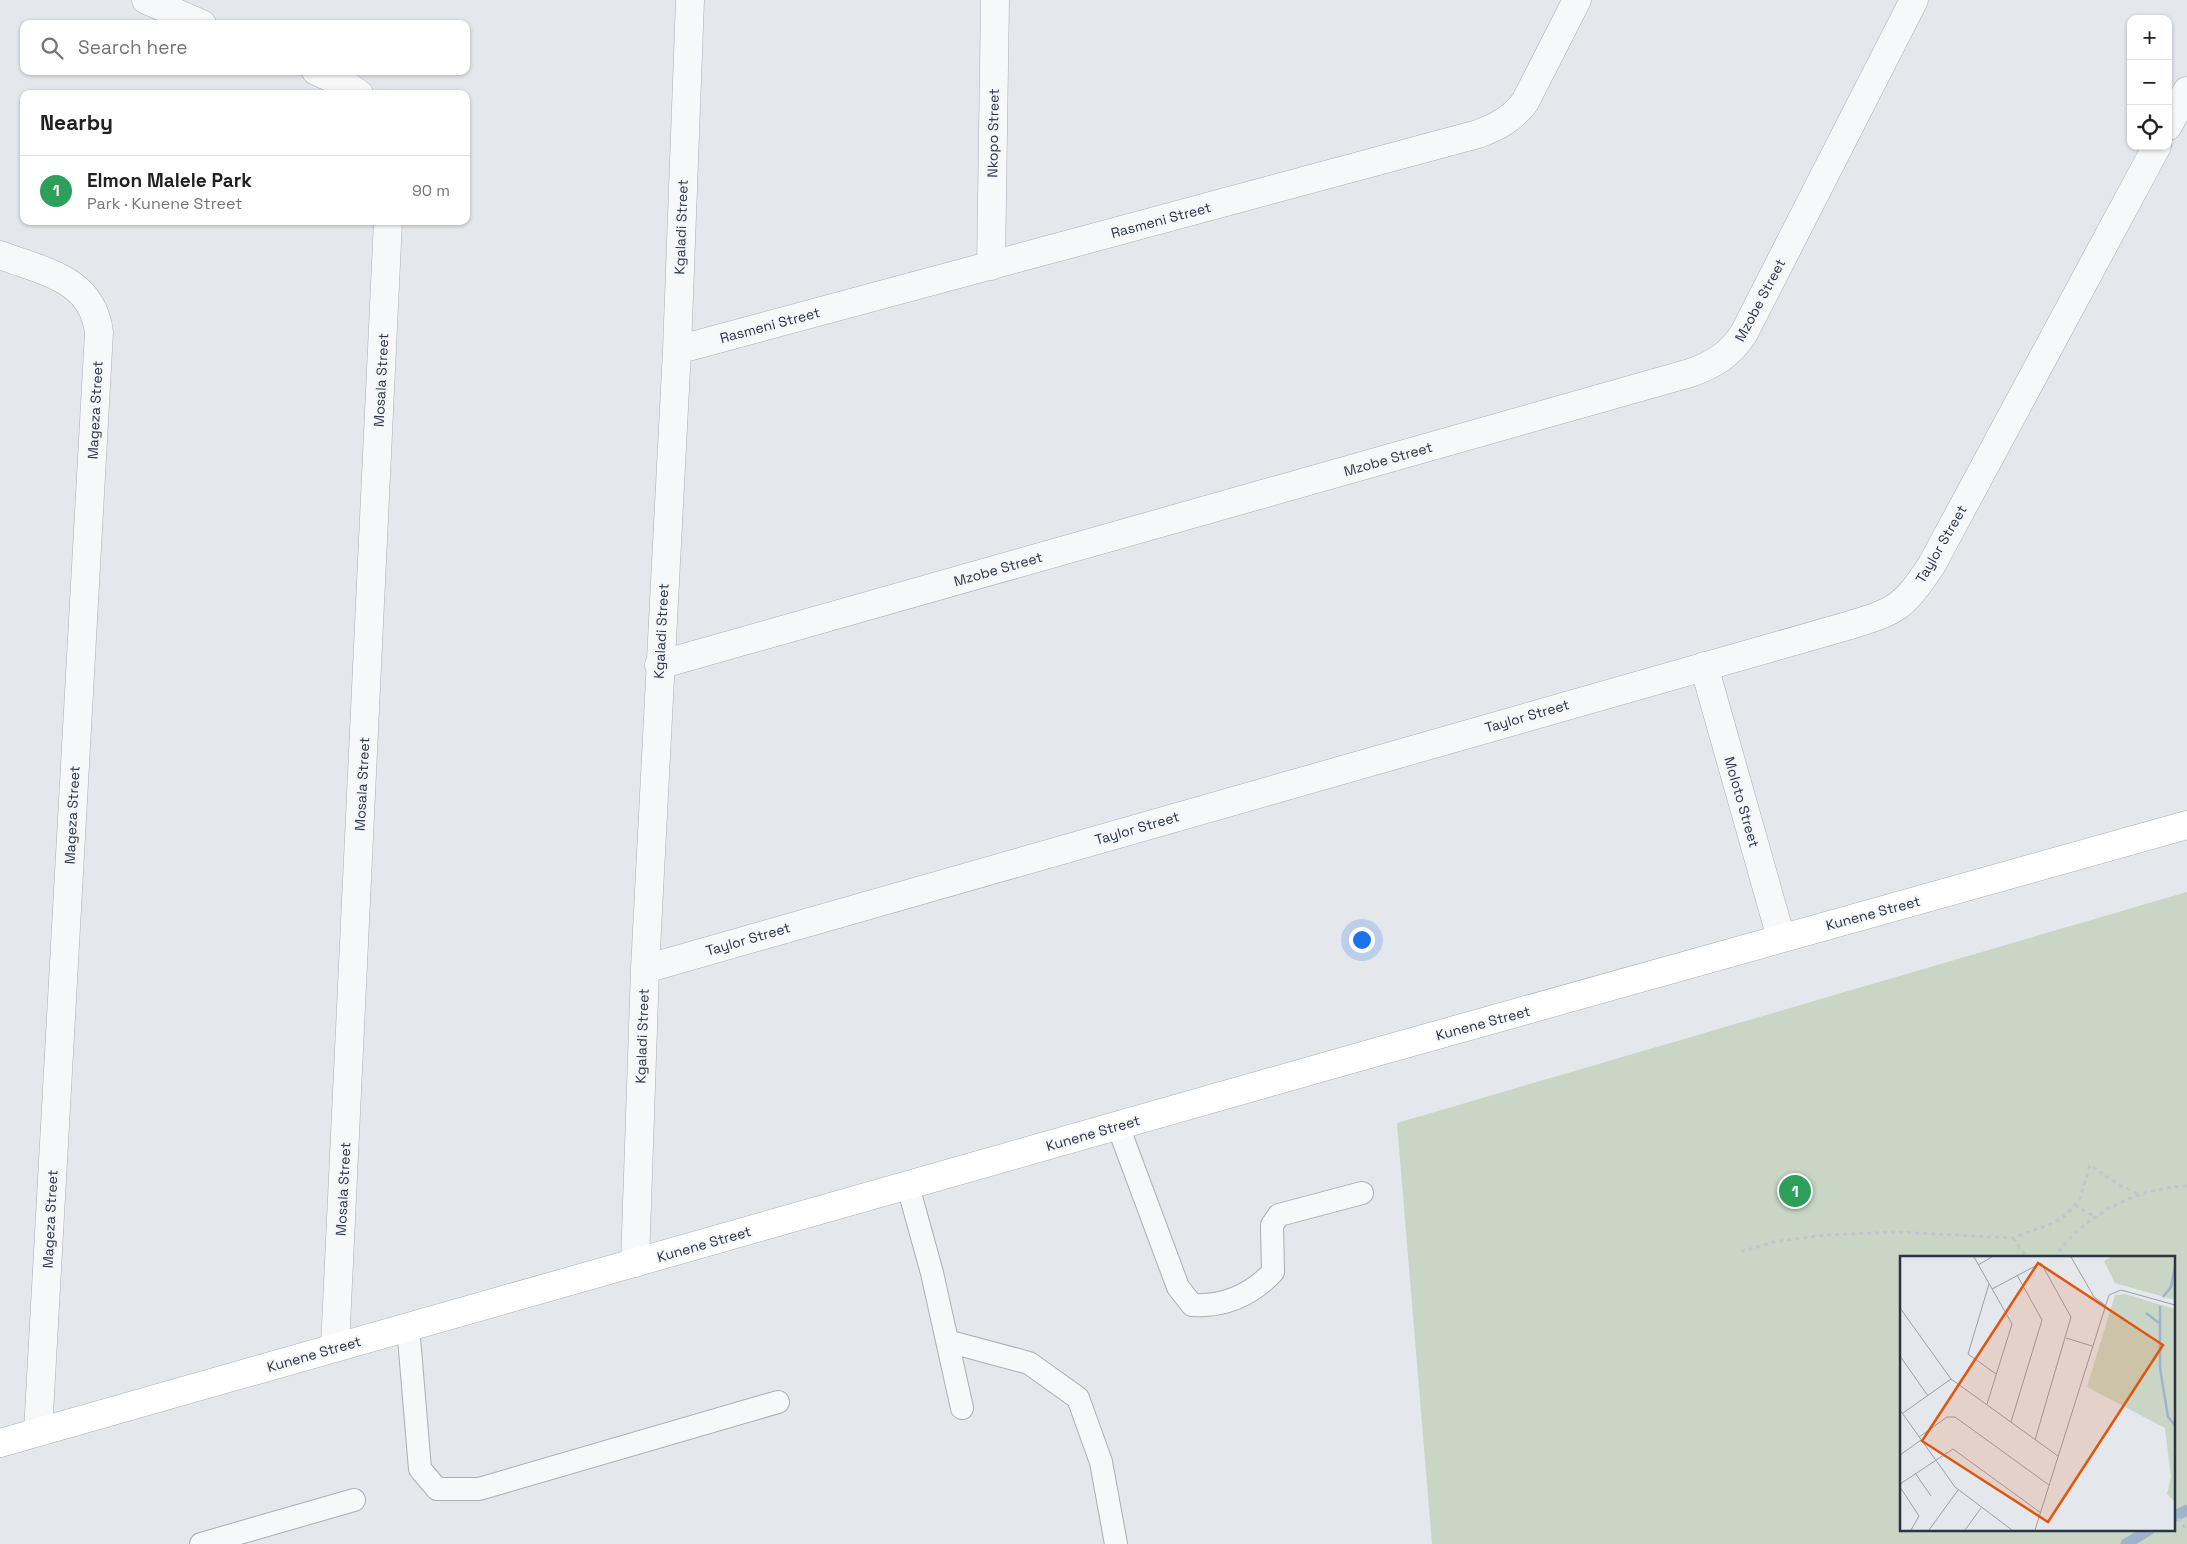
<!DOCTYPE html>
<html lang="en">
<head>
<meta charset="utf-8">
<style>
	body { margin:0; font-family:"Space Grotesk",sans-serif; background:#f6f6f6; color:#202124 }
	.controls { position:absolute; right:15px; top:15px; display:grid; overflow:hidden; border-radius:10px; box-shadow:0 1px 4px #0004 }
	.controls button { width:45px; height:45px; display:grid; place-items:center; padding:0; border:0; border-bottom:1px solid #e0e0e0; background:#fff; color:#202124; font:25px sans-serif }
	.you { position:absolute; left:1361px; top:939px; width:18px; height:18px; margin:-12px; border:4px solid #fff; border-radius:50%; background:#1a73e8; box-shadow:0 0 0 8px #1a73e833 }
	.badge { display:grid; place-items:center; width:32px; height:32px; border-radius:50%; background:#ea580c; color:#fff; font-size:16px; font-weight:700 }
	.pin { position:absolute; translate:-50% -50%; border:2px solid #fff; box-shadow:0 1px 5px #0006 }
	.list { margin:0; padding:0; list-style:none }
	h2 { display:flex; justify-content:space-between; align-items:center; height:65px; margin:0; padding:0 20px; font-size:21px }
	h2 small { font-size:16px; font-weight:400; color:#757577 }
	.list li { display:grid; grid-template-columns:32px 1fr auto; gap:15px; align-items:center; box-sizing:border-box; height:70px; padding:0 20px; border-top:1px solid #e0e0e0 }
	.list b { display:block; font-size:19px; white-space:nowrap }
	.list p { margin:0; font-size:16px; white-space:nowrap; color:#757577 }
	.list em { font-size:16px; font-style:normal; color:#757577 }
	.icon { flex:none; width:28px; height:28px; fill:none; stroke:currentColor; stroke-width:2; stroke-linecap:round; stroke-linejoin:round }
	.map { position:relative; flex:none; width:2187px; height:1544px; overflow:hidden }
	.search { position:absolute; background:#fff; box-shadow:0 1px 4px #0004; left:20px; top:20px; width:450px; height:55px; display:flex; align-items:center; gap:12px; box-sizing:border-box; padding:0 18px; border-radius:10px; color:#757577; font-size:19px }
	.panel { position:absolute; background:#fff; box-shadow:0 1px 4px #0004; left:20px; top:90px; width:450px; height:135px; border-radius:10px }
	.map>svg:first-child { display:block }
</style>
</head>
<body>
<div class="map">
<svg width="2187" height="1544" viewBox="0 0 2187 1544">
	<rect width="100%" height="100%" fill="#e4e7ec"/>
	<path fill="#c9d6c5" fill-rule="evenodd" d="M2187,892v652h-755l-35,-421zM1901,1258h272v272h-272z"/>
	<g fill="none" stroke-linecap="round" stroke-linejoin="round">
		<path stroke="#9fb4cc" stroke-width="11" d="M2173,1517l14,-7
			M2126,1544l23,-14"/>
		<g stroke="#a9aeb7" stroke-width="24">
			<path id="lane" d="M1118,1126l60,161 14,18c32,2 59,-10 81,-33l-1,-47 7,-10 83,-22
				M908,1186l24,87 30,135
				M408,1326l12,143 17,20h42l299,-87
				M947,1341l82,22 49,35 23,64 15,82
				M201,1544l153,-44"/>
		</g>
		<g stroke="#a9aeb7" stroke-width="29">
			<path id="street" d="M146,0l56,24
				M316,71l29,13 14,10
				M2168,126l19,-35
				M0,255c44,17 92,23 99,77l-61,1100
				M991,266l4,-266
				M677,350l801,-216c19,-7 34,-15 47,-32l52,-102
				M659,665l1031,-292c23,-8 40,-18 54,-40l170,-333
				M1704,666l77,272
				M645,969l1202,-343c49,-15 55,-17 84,-60l226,-420
				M635,1263l10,-294 32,-619 13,-350
				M335,1347l53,-1126"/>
		</g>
		<g stroke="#a9aeb7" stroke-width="29">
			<path id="secondary" d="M0,1443l1380,-392 807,-226"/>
		</g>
		<path stroke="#c2c5cb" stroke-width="3" stroke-dasharray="4 4" stroke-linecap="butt" d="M2075,1205l20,12
			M2013,1238l14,20
			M1741,1252l32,-10 52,-7 71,-3 117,6 41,-15 13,-9 13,-16 10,-33 26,18 24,12
			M2054,1258c30,-43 81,-70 133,-72
			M2173,1512l14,18"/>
		<use href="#lane" stroke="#f7f8fa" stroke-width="22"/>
		<use href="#street" stroke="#f7f8fa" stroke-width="28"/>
		<use href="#secondary" stroke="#fff" stroke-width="28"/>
	</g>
	<g text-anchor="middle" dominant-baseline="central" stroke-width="4" stroke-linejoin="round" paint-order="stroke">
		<g font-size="14" fill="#2b3445" stroke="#f4f6f9">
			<text transform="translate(993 133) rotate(-89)">Nkopo Street</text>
			<text transform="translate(1161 220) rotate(-15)">Rasmeni Street</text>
			<text transform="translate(681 227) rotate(-88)">Kgaladi Street</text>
			<text transform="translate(1760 300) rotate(-62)">Mzobe Street</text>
			<text transform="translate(770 325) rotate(-15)">Rasmeni Street</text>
			<text transform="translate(381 380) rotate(-87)">Mosala Street</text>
			<text transform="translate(95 410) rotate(-87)">Mageza Street</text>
			<text transform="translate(1388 459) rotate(-16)">Mzobe Street</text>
			<text transform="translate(1941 544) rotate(-60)">Taylor Street</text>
			<text transform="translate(998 569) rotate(-16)">Mzobe Street</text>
			<text transform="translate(661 631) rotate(-87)">Kgaladi Street</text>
			<text transform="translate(1527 716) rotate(-16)">Taylor Street</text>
			<text transform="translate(362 784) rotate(-87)">Mosala Street</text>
			<text transform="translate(1742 802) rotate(74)">Moloto Street</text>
			<text transform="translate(72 815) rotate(-87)">Mageza Street</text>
			<text transform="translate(1137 828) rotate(-16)">Taylor Street</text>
			<text transform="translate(1873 913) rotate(-15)">Kunene Street</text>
			<text transform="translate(748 939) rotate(-16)">Taylor Street</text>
			<text transform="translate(1483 1023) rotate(-15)">Kunene Street</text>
			<text transform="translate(642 1036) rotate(-88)">Kgaladi Street</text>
			<text transform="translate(1093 1133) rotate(-16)">Kunene Street</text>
			<text transform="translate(343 1189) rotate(-87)">Mosala Street</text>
			<text transform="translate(50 1219) rotate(-87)">Mageza Street</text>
			<text transform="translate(704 1244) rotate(-16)">Kunene Street</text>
			<text transform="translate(314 1354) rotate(-16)">Kunene Street</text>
		</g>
	</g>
	<g transform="translate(1900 1256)">
		<rect width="275" height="275" fill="#e4e7ec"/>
		<path d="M211,1h64v43l-60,-17 -11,-22zM225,38l50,15v193l-8,-8 4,-17 -6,-49 -78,-41 28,-92z" fill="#c9d6c5"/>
		<path fill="none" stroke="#9fb4cc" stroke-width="2.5" d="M263,41l8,-10 4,-21M260,50v62l8,49 7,8M246,57l13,10"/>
		<path fill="none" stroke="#9a9fa9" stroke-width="1" d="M74,1l38,67 -25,80M171,1l23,40 11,8M78,9l14,-8M89,28l-21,70 28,20M92,33l49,-26 30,54 -36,123M0,52l51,71 107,77M166,82l26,8M0,100l28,40M0,154l55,77 57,43M3,157l48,-34M111,166l31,-102 -25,-45M19,181l28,-20h8l94,68M0,199l21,-15M15,217l16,23M0,228l53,-35 88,64M0,231l19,29 -8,14M29,274l29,-40M65,274l16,-22M135,274l74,-235 12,-5 54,15"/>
		<path fill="#df570f" fill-opacity="0.15" stroke="#df570f" stroke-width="2.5" d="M138,7l125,82 -115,177 -126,-81z"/>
		<rect width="275" height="275" fill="none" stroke="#2b3445" stroke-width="2.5"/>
	</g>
</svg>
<div class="controls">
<button>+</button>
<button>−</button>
<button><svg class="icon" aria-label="locate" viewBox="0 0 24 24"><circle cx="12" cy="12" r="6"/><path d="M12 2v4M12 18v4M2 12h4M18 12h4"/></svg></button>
</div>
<div class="you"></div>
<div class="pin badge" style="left:1795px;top:1191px;background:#2e9e5b">1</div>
<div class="search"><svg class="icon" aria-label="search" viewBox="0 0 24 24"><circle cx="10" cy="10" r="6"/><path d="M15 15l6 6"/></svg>Search here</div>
<section class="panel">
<h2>Nearby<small></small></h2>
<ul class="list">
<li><span class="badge" style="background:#2e9e5b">1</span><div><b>Elmon Malele Park</b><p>Park · Kunene Street</p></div><em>90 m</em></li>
</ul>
</section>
</div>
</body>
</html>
